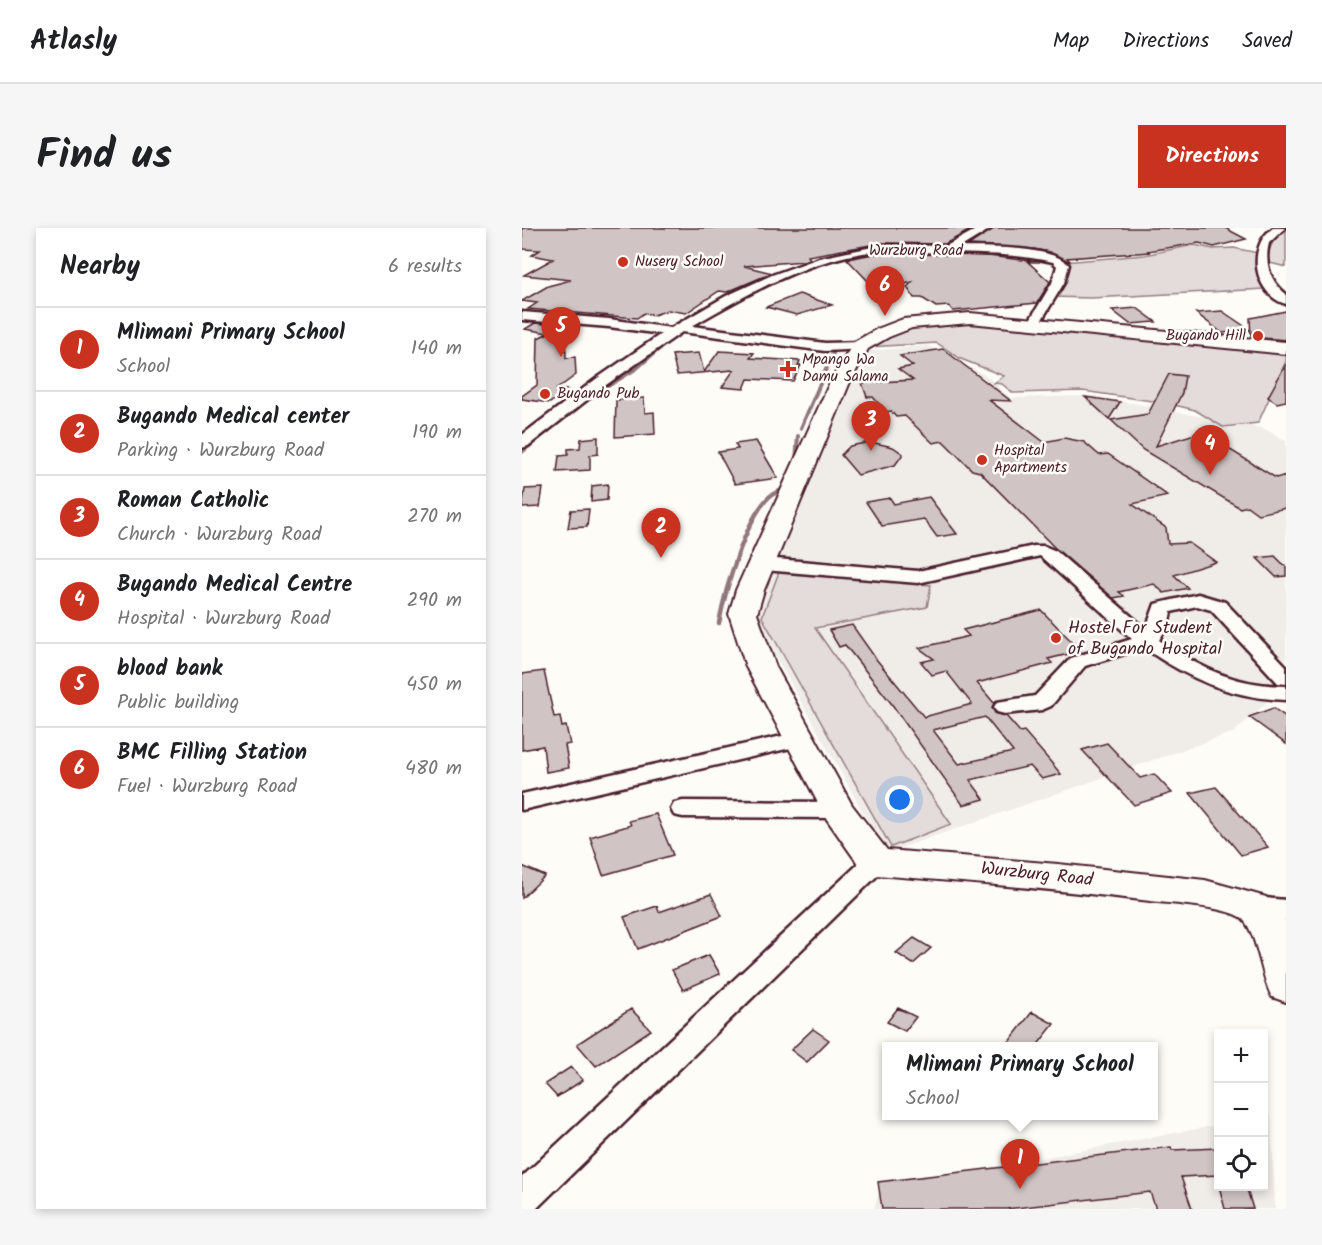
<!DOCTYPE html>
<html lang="en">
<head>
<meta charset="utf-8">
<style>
	body { margin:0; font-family:Kalam,sans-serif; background:#f6f6f6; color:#202124 }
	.controls { position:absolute; right:18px; bottom:18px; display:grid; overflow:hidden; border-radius:0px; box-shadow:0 3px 9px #0003 }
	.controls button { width:54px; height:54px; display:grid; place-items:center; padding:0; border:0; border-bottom:2px solid #e0e0e0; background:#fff; color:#202124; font:30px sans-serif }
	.you { position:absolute; left:378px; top:572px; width:21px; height:21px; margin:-15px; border:4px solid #fff; border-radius:50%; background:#1a73e8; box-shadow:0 0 0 9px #1a73e833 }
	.badge { display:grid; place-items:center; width:39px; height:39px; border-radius:50%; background:#c8321e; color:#fff; font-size:20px; font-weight:700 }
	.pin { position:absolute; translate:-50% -50px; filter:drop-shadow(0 2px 3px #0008) }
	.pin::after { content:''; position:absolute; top:32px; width:21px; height:18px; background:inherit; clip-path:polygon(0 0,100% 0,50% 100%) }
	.popup { position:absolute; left:360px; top:814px; width:276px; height:78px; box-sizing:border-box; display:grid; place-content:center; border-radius:0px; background:#fff; filter:drop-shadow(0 2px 4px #0005); font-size:20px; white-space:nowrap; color:#757577 }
	.popup b { font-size:22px; color:#202124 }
	.popup::after { content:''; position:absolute; left:50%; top:100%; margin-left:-12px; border:12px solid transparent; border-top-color:#fff }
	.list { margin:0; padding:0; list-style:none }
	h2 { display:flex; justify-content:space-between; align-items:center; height:78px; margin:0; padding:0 24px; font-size:26px }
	h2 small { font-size:20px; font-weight:400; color:#757577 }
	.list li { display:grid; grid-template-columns:39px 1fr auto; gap:18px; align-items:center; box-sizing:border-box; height:84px; padding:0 24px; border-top:2px solid #e0e0e0 }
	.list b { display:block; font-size:22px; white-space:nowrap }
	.list p { margin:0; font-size:20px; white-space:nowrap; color:#757577 }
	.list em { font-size:20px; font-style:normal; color:#757577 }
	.icon { flex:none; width:33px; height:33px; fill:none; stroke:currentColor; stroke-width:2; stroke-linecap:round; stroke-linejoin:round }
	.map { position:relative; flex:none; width:764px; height:981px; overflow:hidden; border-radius:0px }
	header { display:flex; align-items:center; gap:36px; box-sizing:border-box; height:84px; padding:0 30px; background:#fff; border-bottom:2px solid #e0e0e0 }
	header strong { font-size:28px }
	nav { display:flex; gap:33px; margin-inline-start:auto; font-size:21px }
	.intro { display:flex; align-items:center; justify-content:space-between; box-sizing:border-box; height:144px; padding:0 36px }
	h1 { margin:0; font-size:42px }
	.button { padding:15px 27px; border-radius:0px; background:#c8321e; color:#fff; font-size:21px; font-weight:700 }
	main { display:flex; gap:36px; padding:0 36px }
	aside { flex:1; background:#fff; border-radius:0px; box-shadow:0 3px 9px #0003 }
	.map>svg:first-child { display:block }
</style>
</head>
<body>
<header>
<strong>Atlasly</strong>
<nav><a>Map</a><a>Directions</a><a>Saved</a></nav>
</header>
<div class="intro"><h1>Find us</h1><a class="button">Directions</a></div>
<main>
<aside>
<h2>Nearby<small>6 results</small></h2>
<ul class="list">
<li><span class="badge">1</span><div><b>Mlimani Primary School</b><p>School</p></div><em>140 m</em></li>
<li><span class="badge">2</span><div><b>Bugando Medical center</b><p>Parking · Wurzburg Road</p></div><em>190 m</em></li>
<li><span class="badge">3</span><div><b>Roman Catholic</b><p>Church · Wurzburg Road</p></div><em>270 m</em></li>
<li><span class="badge">4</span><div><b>Bugando Medical Centre</b><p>Hospital · Wurzburg Road</p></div><em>290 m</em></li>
<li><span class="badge">5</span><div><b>blood bank</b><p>Public building</p></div><em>450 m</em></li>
<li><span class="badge">6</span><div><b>BMC Filling Station</b><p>Fuel · Wurzburg Road</p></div><em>480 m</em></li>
</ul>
</aside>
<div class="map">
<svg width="764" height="981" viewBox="0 0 764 981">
	<rect width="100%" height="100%" fill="#fdfcf7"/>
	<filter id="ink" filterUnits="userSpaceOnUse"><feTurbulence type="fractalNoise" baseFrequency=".0167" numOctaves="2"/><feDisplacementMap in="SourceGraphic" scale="12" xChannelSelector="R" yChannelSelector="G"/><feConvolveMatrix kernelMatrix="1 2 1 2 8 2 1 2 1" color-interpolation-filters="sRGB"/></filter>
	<g filter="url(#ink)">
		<path fill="#f0ece8" d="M406,118l60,31 22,21 85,-2 170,33 21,12v244l-52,47 -348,121 -132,-235 112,-267z
			M749,887l4,94h-401l6,-21 338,-63v61h46v-70z"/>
		<path fill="#e3dcda" stroke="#967e82" stroke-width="1.5" d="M764,2v37l-20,-5c3,-13 7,-26 20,-32z
			M672,17l19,4 21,-1 24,5 -2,14 9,22 -174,9 -39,-1 12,-35 80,-7z
			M440,94l324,30v9l-28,62 -35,4 -28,-17 -29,-7 -83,-12 -70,2 -11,-9 -8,-1 10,-7 -43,-17 -24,-16 -71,4c33,-21 58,-23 96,-25z
			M257,344l152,13 -4,22 -112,21 136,196 -60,23 -129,-230z"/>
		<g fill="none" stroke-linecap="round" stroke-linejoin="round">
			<path stroke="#91777b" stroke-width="3" d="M145,115l12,-11 82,11"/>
			<path stroke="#91777b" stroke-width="4" d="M228,113l22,3
				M68,169l47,-29 31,-27
				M279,200l33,-77 -11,-1
				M0,224l38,-31
				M274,233l2,-25"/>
			<path stroke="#91777b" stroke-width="4.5" d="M197,395c6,-32 26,-103 50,-126 4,-4 11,-5 16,-9"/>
		</g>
		<path fill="#d0c5c4" stroke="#4a1f2b" stroke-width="1.5" fill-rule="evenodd" d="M0,0h452l-29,16 -63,-1 -74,13 2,3 -6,2 -60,5 28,7 -45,19 -8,-1 -33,22 -18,-3 -14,5 -10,-2 -7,5 -109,-9 9,-6 -15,-2 26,-15 23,-6 -47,-5 29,-16 -21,-4 8,-5 -17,-1z
			M472,0h231l21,11 -32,8 -15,-4 -52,8 3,1 -83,6 3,3h-2l-19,-9 -15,-3 -65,-4z
			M357,25l109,3 52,6h-12l22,20 -13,21 -84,8 -4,-5 -13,1 -14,-9h-8l-7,-11 5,-5 -7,2 -4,-6 -33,3 -21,-22z
			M277,66l33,11 -35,10 -31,-8z
			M615,80l19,14 -26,2 -18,-14z
			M700,83l28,19 -28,3 -26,-20z
			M764,83v29l-35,-3 -1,-19z
			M13,95l32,3 -2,2 1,30 9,-1 1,18 -19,14 10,1 -17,13 -28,-4v-3l15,-11 1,-47 10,-5 -23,-4z
			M421,121l68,52 -22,-1 55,42 20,-4 20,4 15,13 9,-1 60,42 -36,8 34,24 2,16 21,-1 27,19 -42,13 14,13 -24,5 -10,-9 -35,8 5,4 -11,2 -58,-50 -75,-76 -8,-2 -29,-29 -10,2 -28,-27 -9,1 -5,-6 -5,1 -13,-15h-6l-5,-14 51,-3 -15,-11 15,-3 -13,-10z
			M197,123l35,2 -4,5 50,3 -2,4h3l-8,16 -45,-2 -4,10 -22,-2 12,-17 -57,5 -5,-20 27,-2 5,19z
			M764,136v37l-9,2 -9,-6z
			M647,146l16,2 -3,17 -26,53 45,-14 75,46 10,-3v33l-28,6 -11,-8 -7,2 -97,-58 -32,-30 37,-6z
			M563,169l35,5 -11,17z
			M122,170l1,15 9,-1 1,22 -40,3 1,-37z
			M76,209v17l-8,1v15l-33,2 2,-16 9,-1v-6l12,-1 1,-9z
			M234,213l22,37 -43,6 -17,-32 20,-3 -3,-5z
			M348,214l23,5 10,7 -8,11 -37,10 -17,-20 9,-9z
			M86,256l-1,16 -16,2 1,-16z
			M21,260l-3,19 -18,1 3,-19z
			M407,269l28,37 -20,3 -13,-18 -42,7 -16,-24 24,-4 4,6z
			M67,281l-2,18 -19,1 3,-18z
			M753,328l11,11v9l-10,1 -19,-19z
			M519,382l40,41 -33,8 4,4 -75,20 17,20 -2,5 3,5 11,3 14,16 4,-1 37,43 -19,5 -12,-13 -60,14 14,19 -21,6 -72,-102 -46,-58 -6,2 -10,-17 23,-5 24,34 48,58 48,-13 -26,-33 -14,4 -11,-13 13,-3 -15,-11 50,-12 -6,-6zM463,489l28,35 -54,12 -26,-34z
			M22,443l10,46 6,-1 2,11 4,-1 4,18 -5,1 4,23 -23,4 -3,-26 -21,4v-76z
			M751,480l13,9v27l-37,-27z
			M585,515l33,35 14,-4 18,19 -38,12 -52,-55z
			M694,559l52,60 -27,8 -51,-62z
			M134,586l17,41 -70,20 -13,-38 41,-12 -2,-4z
			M0,638l23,10 -23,22z
			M189,666l11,22 -84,33 -14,-32 33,-11 2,6z
			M392,710l17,10 -18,16 -17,-11z
			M187,727l11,19 -37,16 -11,-20z
			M376,780l18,9 -11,14 -18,-9z
			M109,781l20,21 -55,36 -19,-22z
			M510,784l22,12 -18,23h-31z
			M291,801l16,11 -22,22 -16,-12z
			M49,839l12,13 -26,17 -12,-13z
			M649,919l1,3 46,-2v27l-37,2 11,32h-36l-6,-17 -144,17h-124l-4,-27z
			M697,958h27l7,23h-28z"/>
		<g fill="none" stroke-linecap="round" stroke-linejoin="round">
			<g stroke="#4a1f2b" stroke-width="5">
				<path id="street" d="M457,0h13l-31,19c26,1 90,-2 108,18l-5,18 -26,43h-8l-2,-3 24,-40 5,-17 -4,-4c-34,-8 -70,-8 -105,-9 -23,0 -46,-4 -69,-2 -67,6 -130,42 -187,75l133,17 36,-1 7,4 -2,3 -41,2 -143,-19 -76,53 -78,61 -6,2v-13l74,-56 65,-45 -52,-7 -87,-7v-8l87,7 62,9 55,-32 46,-21 47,-17 63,-13 64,1z
					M751,0h12l-16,15c-5,20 1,38 17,51v10c-32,-9 -40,-58 -13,-76z
					M512,318h10l12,5 90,78 9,-25 43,-10 27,8 61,64v18l-8,-1 -67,-73 -14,-4 -26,6 -3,14 -9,14c43,29 75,45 127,46v14c-55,-2 -97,-21 -142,-52l-59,18 -34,40 -9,4 -37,4 -8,-2 -3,-5 3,-5 38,-6 36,-38 61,-19 -92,-83 -122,27 -154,-13 -9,-6 9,-6 154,13z
					M278,504l8,2 4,5 -4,5 -286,66v-16z
					M161,573l155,1 9,2 3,6 -3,6 -9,2 -155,-1 -9,-2 -3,-6 3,-6z
					M354,625l9,3 4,6 -4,6 -349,341h-14v-32l345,-321z
					M731,669l33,3v20l-43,-6 -4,-7 4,-7z"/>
			</g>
			<g stroke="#4a1f2b" stroke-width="4">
				<path id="secondary" d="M448,85l316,29v12l-316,-31 -58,5 -23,9 -21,12 -18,33 -86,208 -7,24 19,53 76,138 35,45 171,14 147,16 61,17 20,24v81l-14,-5c-11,-19 -15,-69 -32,-80 -18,-11 -68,-13 -90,-16 -91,-11 -182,-19 -274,-26l-13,-4 -37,-53 -80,-151 -17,-53 7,-24 94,-208 24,-40 23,-13 26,-10z"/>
			</g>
			<use href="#street" fill="#fdfcf7" fill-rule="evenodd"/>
			<use href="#secondary" fill="#fdfcf7" fill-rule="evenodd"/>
		</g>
	</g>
	<g fill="#c8321e" stroke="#fdfcf7" stroke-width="2">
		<circle cx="101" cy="34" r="6"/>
		<circle cx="736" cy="108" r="6"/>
		<path d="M263 132h6v6h6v6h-6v6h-6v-6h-6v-6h6z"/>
		<circle cx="23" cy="166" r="6"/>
		<circle cx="460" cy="232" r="6"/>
		<circle cx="534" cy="410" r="6"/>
	</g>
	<g text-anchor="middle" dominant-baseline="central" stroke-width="5" stroke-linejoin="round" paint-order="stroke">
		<g font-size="15" fill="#4a1f2b" stroke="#fdfcf7">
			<text x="394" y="23">Wurzburg Road</text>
		</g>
		<g font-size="15" fill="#4a1f2b" stroke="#fdfcf7" text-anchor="start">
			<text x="113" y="34">Nusery School</text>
			<text x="724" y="108" text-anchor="end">Bugando Hill</text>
			<text x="280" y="132">Mpango Wa<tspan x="280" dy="17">Damu Salama</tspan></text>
			<text x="35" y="166">Bugando Pub</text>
			<text x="472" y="223">Hospital<tspan x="472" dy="17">Apartments</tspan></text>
		</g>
		<g font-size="18" fill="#4a1f2b" stroke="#fdfcf7" text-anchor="start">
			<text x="546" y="400">Hostel For Student<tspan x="546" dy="21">of Bugando Hospital</tspan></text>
		</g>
		<g font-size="18" fill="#4a1f2b" stroke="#fdfcf7">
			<text transform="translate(515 647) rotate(6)">Wurzburg Road</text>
		</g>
	</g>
</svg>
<div class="controls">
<button>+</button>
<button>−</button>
<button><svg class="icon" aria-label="locate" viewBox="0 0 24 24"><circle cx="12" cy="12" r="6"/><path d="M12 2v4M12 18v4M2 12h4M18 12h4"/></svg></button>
</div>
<div class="you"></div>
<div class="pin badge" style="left:498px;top:961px">1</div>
<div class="popup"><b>Mlimani Primary School</b>School</div>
<div class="pin badge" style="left:139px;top:330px">2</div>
<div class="pin badge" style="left:349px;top:223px">3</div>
<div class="pin badge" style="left:688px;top:247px">4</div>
<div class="pin badge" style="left:39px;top:129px">5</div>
<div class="pin badge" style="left:363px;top:88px">6</div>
</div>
</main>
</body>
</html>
